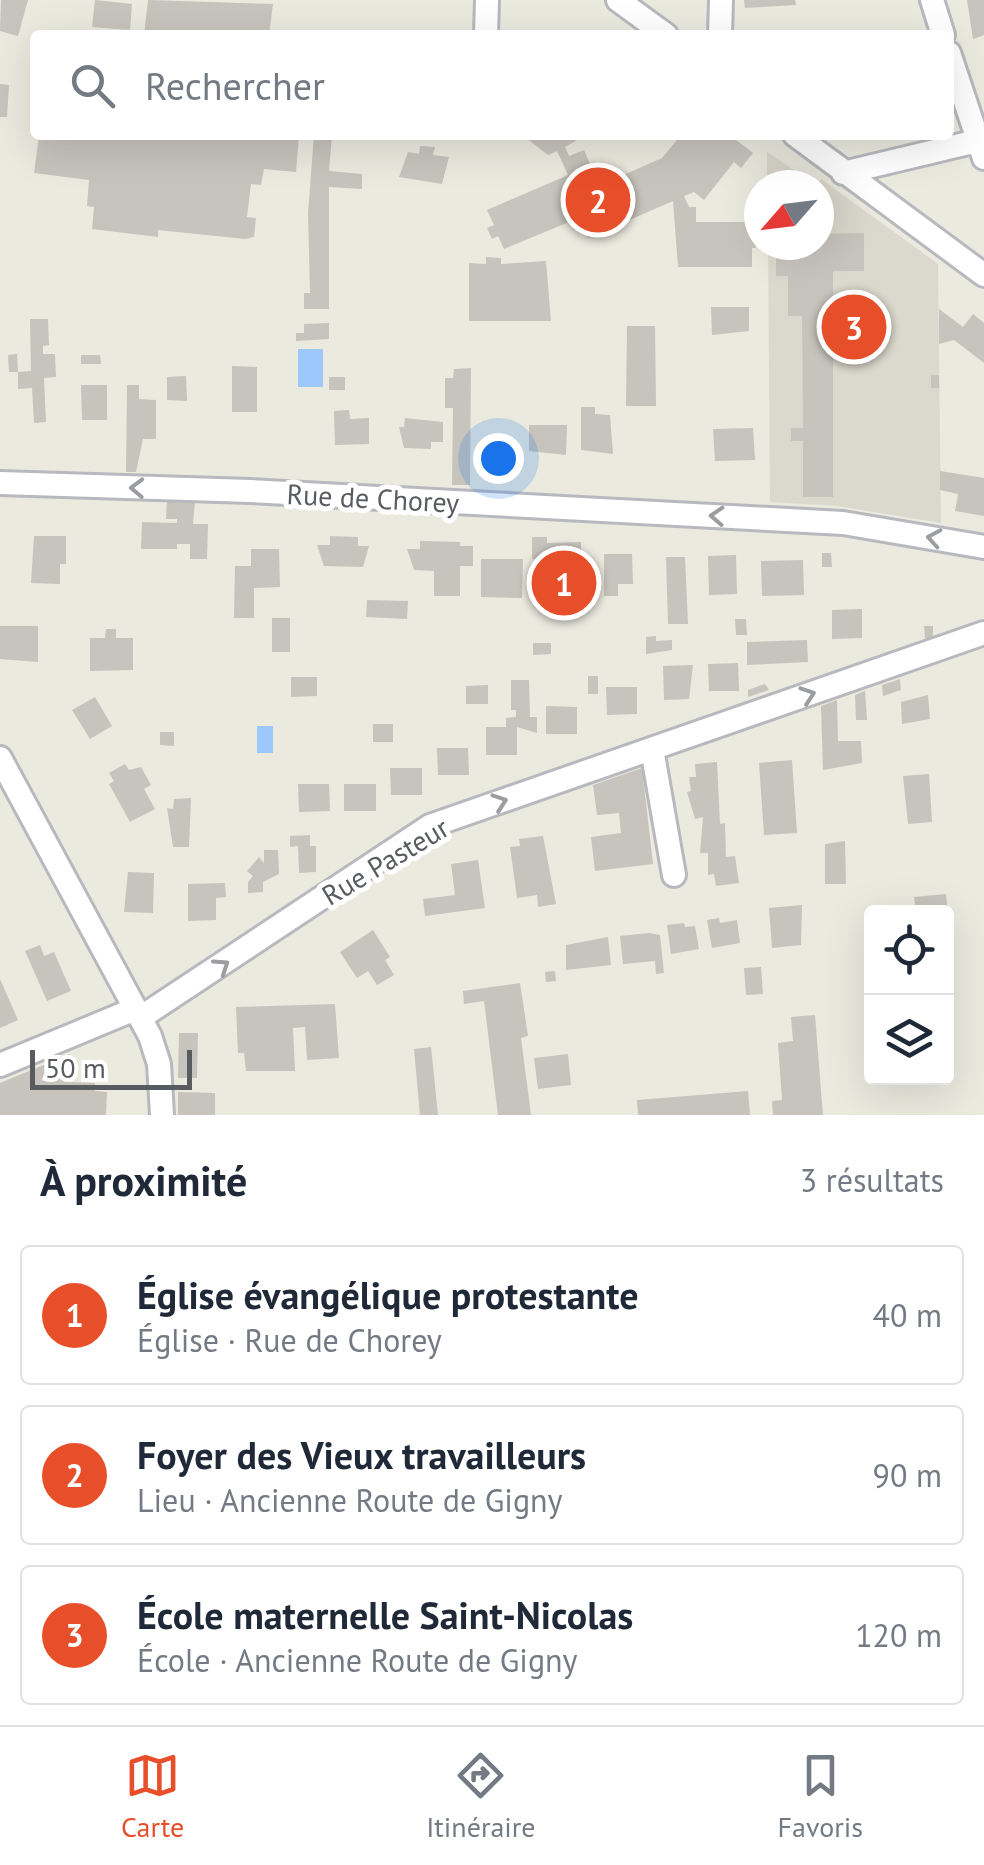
<!DOCTYPE html>
<html lang="fr">
<head>
<meta charset="utf-8">
<style>
	body { margin:0; font-family:"PT Sans",sans-serif; background:#f6f6f7; color:#1f2937 }
	.controls { position:absolute; right:30px; bottom:30px; display:grid; overflow:hidden; border-radius:10px; box-shadow:0 10px 40px #0002 }
	.controls button { width:90px; height:90px; display:grid; place-items:center; padding:0; border:0; border-bottom:2px solid #e0e1e3; background:#fff; color:#1f2937; font:50px sans-serif }
	.compass { position:absolute; left:744px; top:170px; width:90px; height:90px; border-radius:50%; background:#fff; box-shadow:0 10px 40px #0002; rotate:242deg }
	.scale { position:absolute; left:30px; bottom:25px; width:162px; box-sizing:border-box; padding-left:10px; border:5px solid #585b60; border-top:0; font-size:28px; line-height:35px; white-space:nowrap; color:#585b60; -webkit-text-stroke:8px #fff; paint-order:stroke }
	.you { position:absolute; left:498px; top:458px; width:35px; height:35px; margin:-25px; border:8px solid #fff; border-radius:50%; background:#1a73e8; box-shadow:0 0 0 15px #1a73e833 }
	.badge { display:grid; place-items:center; width:65px; height:65px; border-radius:50%; background:#e64f2a; color:#fff; font-size:32px; font-weight:700 }
	.pin { position:absolute; translate:-50% -50%; border:5px solid #fff; box-shadow:0 2px 10px #0006 }
	.list { margin:0; padding:0; list-style:none }
	h2 { display:flex; justify-content:space-between; align-items:center; height:130px; margin:0; padding:0 40px; font-size:42px }
	h2 small { font-size:32px; font-weight:400; color:#747a83 }
	.list li { display:grid; grid-template-columns:65px 1fr auto; gap:30px; align-items:center; box-sizing:border-box; height:140px; margin:0 20px 20px; padding:0 20px; border:2px solid #e0e1e3; border-radius:10px }
	.list b { display:block; font-size:38px; white-space:nowrap }
	.list p { margin:0; font-size:32px; white-space:nowrap; color:#747a83 }
	.list em { font-size:32px; font-style:normal; color:#747a83 }
	.icon { flex:none; width:55px; height:55px; fill:none; stroke:currentColor; stroke-width:2; stroke-linecap:round; stroke-linejoin:round }
	.map { position:relative; flex:none; width:984px; height:1115px; overflow:hidden }
	.search { position:absolute; background:#fff; box-shadow:0 10px 40px #0002; left:30px; right:30px; top:30px; height:110px; display:flex; align-items:center; gap:25px; box-sizing:border-box; padding:0 35px; border-radius:10px; color:#747a83; font-size:38px }
	.sheet { height:610px; background:#fff }
	nav { display:flex; justify-content:space-around; align-items:center; box-sizing:border-box; height:140px; border-top:2px solid #e0e1e3; background:#fff; font-size:28px; color:#747a83 }
	nav a { display:grid; justify-items:center; gap:5px }
	nav .on { color:#e64f2a }
	.map>svg:first-child { display:block }
</style>
</head>
<body>
<div class="map">
<svg width="984" height="1115" viewBox="0 0 984 1115">
	<rect width="100%" height="100%" fill="#ebeadf"/>
	<path fill="#dbd9cd" d="M767,152l49,33 5,-6 117,85 3,259 -104,-17 -67,-4 -2,-257h51v-60h-52z"/>
	<path fill="#9dc8fe" d="M298,349h25v38h-25z
		M257,726h16v27h-16z"/>
	<path fill="#c6c4bc" d="M1,0h27l-10,36 -18,-5z
		M95,0l37,4 -2,26 -38,-3z
		M148,0l125,4 -4,31h-125z
		M744,0h51l1,5 -51,3z
		M967,0h17v35l-11,4z
		M0,84l9,1 -2,32h-7z
		M39,135h260l-3,37 -32,-3 -3,16 -10,-1 -4,33 9,1 -2,19 -9,2 -87,-9v7l-66,-8 2,-22 -7,-1 2,-26 -55,-7z
		M314,135h18l-3,36 33,3v15l-33,-2v122h-25v-16h6l-2,-80z
		M522,135h64l-21,12 4,9 15,-6 12,28 -15,6 4,8 77,-34 19,-23h49l23,18 -12,15 -7,-6 -30,38 -10,-8 -10,4 5,11h7v15h56l4,26h-4v19h-74l-5,-66 -85,37 -9,-20 -75,31 -6,-13 -6,3 -5,-11 7,-3 -7,-15 81,-35 -11,-24 -9,4z
		M420,146l15,1 -2,8 16,2 -7,27 -43,-7 9,-25 11,2z
		M864,233v38h-31v226h-30v-56h-12v-13h12l-1,-112h-14v-40h-12v-31h43v-11z
		M486,257l15,1v6l45,-3 5,60h-82v-58l17,1z
		M711,307h38v24l-37,4z
		M939,309l24,18 10,-13 11,9v40l-30,-23 -15,4z
		M30,319h18l1,26 -6,1v8h12l1,23 -12,1 2,44 -12,1 -2,-35 -14,1v-17l13,-1z
		M329,323v16l-33,2v-8h8v-9z
		M627,326h28l1,80h-30z
		M17,354l1,18h-9l-1,-17z
		M81,355h19l1,9h-20z
		M232,366l25,1v45h-25z
		M471,368l-1,117h-18l1,-77h-8v-30h8l1,-9z
		M931,375h8v13h-8z
		M186,376l1,25 -20,-1v-23z
		M329,377h16v13h-16z
		M81,385h26v35h-25z
		M127,385h12v14l17,1v39h-13l-7,33h-10z
		M581,407h14v7l15,1 3,39 -32,-4z
		M349,410l1,9 19,-1v26l-34,1 -1,-34z
		M405,418l38,4v20h-12v7l-27,-1 -5,-21h5z
		M529,425h38l-1,30 -37,-4z
		M753,428l2,32 -40,1 -2,-32z
		M940,471l44,7v38l-29,-5 3,-17 -18,-4z
		M167,500l28,1 -2,23h15l-1,35h-17v-15h-13v5h-36l1,-27 35,1v-4h-11z
		M34,536h32v28h-6v20l-29,-1z
		M330,536l28,1v9h11l-6,21 -39,-1 -7,-21h13z
		M532,537h15v6l34,-1v64h-33l-1,-47h-15z
		M420,541l40,1v4h13v20h-13v30h-26v-25l-20,-1 -7,-21h13z
		M251,549h28l1,38 -26,1v30h-20l1,-52h16z
		M822,553h9l1,14h-10z
		M604,554h28l1,30h-15v12h-14z
		M736,555l1,39 -28,1 -1,-39z
		M666,557h19l3,67h-20z
		M481,559h42l-1,39 -41,-1z
		M803,560l1,35 -42,1 -1,-35z
		M367,600l41,1 -1,18 -41,-2z
		M862,609v29l-30,1v-29z
		M272,618h18v34h-18z
		M735,619h11l1,16h-11z
		M0,626h38v36l-38,-3z
		M924,626h9v12h-8z
		M106,629h10v9h17v32l-43,1v-33h15z
		M656,636v5l16,-1v10l-26,4v-17z
		M807,640l1,22 -61,3v-23z
		M533,643h18v11l-18,1z
		M738,663l1,28h-30l-1,-27z
		M693,665l-4,34 -25,1 -1,-34z
		M588,676h10v18h-10z
		M291,677h26v19l-26,1z
		M900,679l1,11 -18,6 -1,-11z
		M511,680h18l1,37h7v16l-20,-6v28h-31v-28h20v-9l10,-1v-7h-5z
		M765,684l4,6 -21,7v-7z
		M488,685v19h-22v-18z
		M606,687h31v27l-30,1z
		M865,691l2,29h-11l-1,-25z
		M928,695l2,24 -28,5 -1,-22z
		M95,697l17,29 -22,13 -18,-29z
		M837,700l1,41h23l1,22 -39,7 -2,-64z
		M546,706l31,1v27h-31z
		M373,724h20v18h-20z
		M160,732h14v14l-14,-1z
		M437,748h31l1,27h-31z
		M792,760l5,73 -33,2 -5,-72z
		M717,762l3,62 5,-1 1,34 9,-1 4,27 -23,3 -2,-12 -6,1v-22h-8l3,-36 -8,2 -8,-27 4,-1 -2,-14h7l-1,-13z
		M125,764l4,6 12,-3 10,18 -7,4 11,20 -25,13 -21,-38 5,-3 -5,-8z
		M390,768h32v27h-31z
		M642,768l11,96 -58,7 -4,-34 30,-4 -2,-20 -22,2 -4,-30z
		M929,774l3,48 -24,2 -5,-48z
		M298,784h31l1,27 -31,1z
		M344,784h32v27h-32z
		M191,798l-2,49h-16l-6,-39 6,1 1,-10z
		M310,835v11h6v26l-17,1 -1,-27 -8,1v-11z
		M543,836l13,68 -18,3 -1,-12 -20,3 -7,-51 10,-1 -1,-7z
		M845,841l1,43h-21v-40z
		M264,850h14l1,24 -16,8v10l-15,1v-11l5,-6 -6,-5 12,-14 5,6z
		M478,860l7,48 -60,8 -2,-17 32,-4 -4,-31z
		M128,872l26,1 -1,40 -29,-1z
		M225,883l1,14 -10,1v22l-28,1v-37z
		M946,894l2,18h-32l-2,-15z
		M802,905l-1,40 -29,3 -3,-40z
		M719,918l1,5 17,-3 3,23 -28,5 -5,-28z
		M684,923l1,4 10,-1 4,23 -28,5 -4,-29z
		M373,930l17,27 -5,3 9,15 -17,10 -9,-14 -11,7 -17,-26z
		M649,933l11,2 4,38 -8,1 -1,-13 -32,3 -3,-28z
		M608,937l3,28 -45,5v-25z
		M40,945l4,11 10,-4 17,39 -24,10 -22,-50z
		M761,967l2,27 -17,1 -2,-27z
		M555,971l1,10 -10,1 -1,-10z
		M0,979l18,41 -18,8z
		M520,983l8,53 -7,2 10,77h-33l-14,-114 -20,3 -1,-13z
		M335,1004l4,54 -32,2 -2,-33 -12,1 2,43h-49l-2,-18h-6l-2,-46z
		M815,1015l8,100h-50l-1,-14 10,-1 -4,-57 15,-2 -2,-24z
		M179,1033h19l-1,45h-19z
		M431,1047l7,68h-18l-6,-66z
		M70,1054l-1,28 26,1v8l12,1 -1,23h-106v-32z
		M568,1054l3,31 -33,4 -4,-31z
		M748,1091l2,24h-112l-1,-15z
		M178,1092l37,1v22h-37z"/>
	<g fill="none" stroke-linecap="round" stroke-linejoin="round">
		<g stroke="#b7b9be" stroke-width="28">
			<path id="minor" d="M618,0l48,35
				M932,0l11,35
				M486,35l1,-35
				M720,35l1,-35
				M949,53l35,105
				M795,135l189,140
				M843,173l134,-32
				M0,483l250,8 593,32 141,24
				M652,749l22,126
				M0,758l150,278 9,28 3,51
				M140,1018l290,-192 554,-193
				M0,1065l135,-56"/>
		</g>
		<use href="#minor" stroke="#fff" stroke-width="22"/>
	</g>
	<defs><path id="oneway-chevron" d="M-2-3.5L2.5 0L-2 3.5" fill="none" stroke-width="1.6" stroke-linecap="round" stroke-linejoin="round" transform="scale(2.5)"/></defs>
	<g stroke="#9b9da0">
		<use href="#oneway-chevron" transform="translate(137 488) rotate(-178)"/>
		<use href="#oneway-chevron" transform="translate(717 516) rotate(-177)"/>
		<use href="#oneway-chevron" transform="translate(934 538) rotate(-170)"/>
		<use href="#oneway-chevron" transform="translate(808 695) rotate(-19)"/>
		<use href="#oneway-chevron" transform="translate(500 802) rotate(-19)"/>
		<use href="#oneway-chevron" transform="translate(222 966) rotate(-34)"/>
	</g>
	<g text-anchor="middle" dominant-baseline="central" stroke-width="10" stroke-linejoin="round" paint-order="stroke">
		<g font-size="28" fill="#585b60" stroke="#fff">
			<text transform="translate(373 498) rotate(3)">Rue de Chorey</text>
			<text transform="translate(385 861) rotate(-31)">Rue Pasteur</text>
		</g>
	</g>
</svg>
<div class="controls">
<button><svg class="icon" aria-label="locate" viewBox="0 0 24 24"><circle cx="12" cy="12" r="6"/><path d="M12 2v4M12 18v4M2 12h4M18 12h4"/></svg></button>
<button><svg class="icon" aria-label="layers" viewBox="0 0 24 24"><path d="M12 4l9 5-9 5-9-5zM3 14l9 5 9-5"/></svg></button>
</div>
<svg class="compass" viewBox="-18 -18 36 36"><path d="M0-13l5 13h-10z" fill="#e53935"/><path d="M0 13l5-13h-10z" fill="#747a83"/></svg>
<div class="scale">50 m</div>
<div class="you"></div>
<div class="pin badge" style="left:564px;top:583px">1</div>
<div class="pin badge" style="left:598px;top:200px">2</div>
<div class="pin badge" style="left:854px;top:327px">3</div>
<div class="search"><svg class="icon" aria-label="search" viewBox="0 0 24 24"><circle cx="10" cy="10" r="6"/><path d="M15 15l6 6"/></svg>Rechercher</div>
</div>
<section class="sheet">
<h2>À proximité<small>3 résultats</small></h2>
<ul class="list">
<li><span class="badge">1</span><div><b>Église évangélique protestante</b><p>Église · Rue de Chorey</p></div><em>40 m</em></li>
<li><span class="badge">2</span><div><b>Foyer des Vieux travailleurs</b><p>Lieu · Ancienne Route de Gigny</p></div><em>90 m</em></li>
<li><span class="badge">3</span><div><b>École maternelle Saint-Nicolas</b><p>École · Ancienne Route de Gigny</p></div><em>120 m</em></li>
</ul>
</section>
<nav>
<a class="on"><svg class="icon" aria-label="map" viewBox="0 0 24 24"><path d="M3 6l6-2 6 2 6-2v14l-6 2-6-2-6 2zM9 4v14M15 6v14"/></svg>Carte</a>
<a><svg class="icon" aria-label="directions" viewBox="0 0 24 24"><path d="M12 3l9 9-9 9-9-9zM9 14v-3h6M13 9l2 2-2 2"/></svg>Itinéraire</a>
<a><svg class="icon" aria-label="saved" viewBox="0 0 24 24"><path d="M7 4h10v16l-5-4-5 4z"/></svg>Favoris</a>
</nav>
</body>
</html>
